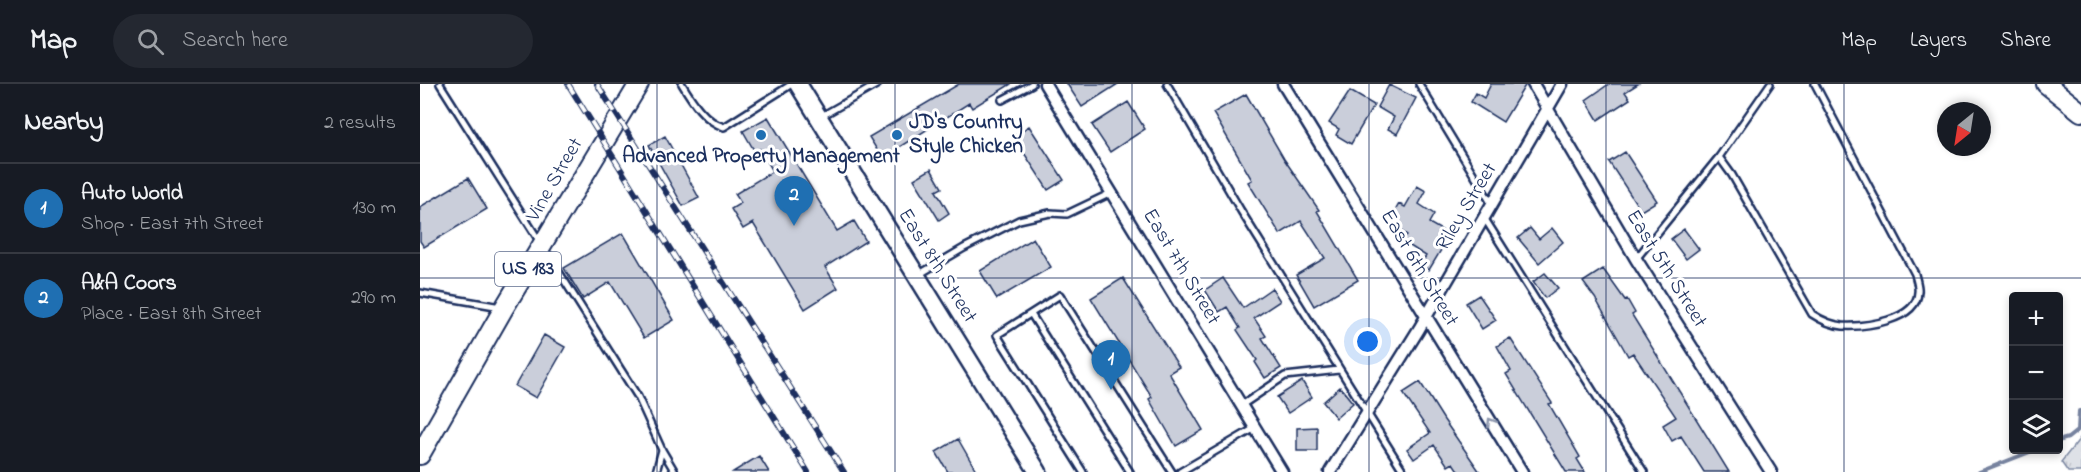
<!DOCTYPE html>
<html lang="en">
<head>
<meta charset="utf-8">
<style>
	body { margin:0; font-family:"Indie Flower",sans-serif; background:#242831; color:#f1f3f6 }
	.controls { position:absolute; right:18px; bottom:18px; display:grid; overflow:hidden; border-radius:6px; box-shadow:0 3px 9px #0003 }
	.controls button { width:54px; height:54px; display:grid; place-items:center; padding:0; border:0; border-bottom:2px solid #363941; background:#171b24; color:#f1f3f6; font:30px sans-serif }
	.compass { position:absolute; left:1517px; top:18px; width:54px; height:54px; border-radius:50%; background:#171b24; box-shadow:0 3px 9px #0003; rotate:210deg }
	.you { position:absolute; left:948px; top:258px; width:21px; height:21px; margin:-15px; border:4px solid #fff; border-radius:50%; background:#1a73e8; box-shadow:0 0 0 9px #1a73e833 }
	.badge { display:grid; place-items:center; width:39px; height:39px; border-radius:50%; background:#1f6fb2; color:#fff; font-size:20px; font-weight:700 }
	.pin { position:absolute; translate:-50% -50px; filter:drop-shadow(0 2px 3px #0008) }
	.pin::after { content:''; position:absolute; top:32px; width:21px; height:18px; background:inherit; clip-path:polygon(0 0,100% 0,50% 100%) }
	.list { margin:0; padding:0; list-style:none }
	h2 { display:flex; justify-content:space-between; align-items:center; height:78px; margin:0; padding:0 24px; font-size:26px }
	h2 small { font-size:20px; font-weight:400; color:#9ea1a6 }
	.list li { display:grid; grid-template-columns:39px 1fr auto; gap:18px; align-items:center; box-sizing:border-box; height:90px; padding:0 24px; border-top:2px solid #363941 }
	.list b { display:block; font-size:22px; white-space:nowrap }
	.list p { margin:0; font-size:20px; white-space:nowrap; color:#9ea1a6 }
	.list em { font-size:20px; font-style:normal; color:#9ea1a6 }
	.icon { flex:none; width:33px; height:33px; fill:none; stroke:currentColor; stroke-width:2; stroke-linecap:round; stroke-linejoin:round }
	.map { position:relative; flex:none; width:1661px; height:388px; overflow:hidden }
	header { display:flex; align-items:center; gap:36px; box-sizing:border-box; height:84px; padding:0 30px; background:#171b24; border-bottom:2px solid #363941 }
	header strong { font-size:28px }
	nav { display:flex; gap:33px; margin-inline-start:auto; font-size:21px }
	.search { width:420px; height:54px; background:#242831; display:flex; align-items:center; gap:15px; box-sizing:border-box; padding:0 21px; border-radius:33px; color:#9ea1a6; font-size:22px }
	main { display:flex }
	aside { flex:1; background:#171b24 }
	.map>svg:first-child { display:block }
</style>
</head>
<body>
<header>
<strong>Map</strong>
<div class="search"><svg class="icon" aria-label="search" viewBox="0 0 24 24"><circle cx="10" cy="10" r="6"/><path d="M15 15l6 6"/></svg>Search here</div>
<nav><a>Map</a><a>Layers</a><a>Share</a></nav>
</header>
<main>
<aside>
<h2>Nearby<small>2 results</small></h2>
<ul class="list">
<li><span class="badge">1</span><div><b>Auto World</b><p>Shop · East 7th Street</p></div><em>130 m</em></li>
<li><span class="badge">2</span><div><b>A&amp;A Coors</b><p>Place · East 8th Street</p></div><em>290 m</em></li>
</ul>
</aside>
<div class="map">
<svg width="1661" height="388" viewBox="0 0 1661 388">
	<defs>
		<pattern id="park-tufts" width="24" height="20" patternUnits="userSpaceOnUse" patternTransform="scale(1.5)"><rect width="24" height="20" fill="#dee1e7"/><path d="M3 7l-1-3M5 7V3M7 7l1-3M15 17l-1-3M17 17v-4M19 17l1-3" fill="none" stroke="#bec1c9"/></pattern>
	</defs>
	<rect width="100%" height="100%" fill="#fff"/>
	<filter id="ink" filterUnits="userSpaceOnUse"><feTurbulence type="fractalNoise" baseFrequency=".0167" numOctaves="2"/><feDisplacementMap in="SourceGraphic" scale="12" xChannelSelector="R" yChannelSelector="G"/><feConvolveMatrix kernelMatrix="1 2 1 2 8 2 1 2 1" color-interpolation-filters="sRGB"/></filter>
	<g filter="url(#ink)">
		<path fill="url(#park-tufts)" stroke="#7c88a2" stroke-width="1.5" d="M1661,353v35h-13l-7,-10z"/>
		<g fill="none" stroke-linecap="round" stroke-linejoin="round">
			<path stroke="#77839f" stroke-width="4" d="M1638,357l10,-3 10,-8 1,-19h2
				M1559,388l56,-22"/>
		</g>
		<path fill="#caceda" stroke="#1b2f5e" stroke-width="1.5" d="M539,0h52l-39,24 -3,-5 -87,55 -13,-21z
			M647,0h51l-36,23z
			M1071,0h35l-23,38 -32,-20 5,-9 8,5z
			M1189,0h29l-13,8 5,7 -32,21 -12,-20z
			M969,1l27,13 -19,36 -9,-5 6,-12 -17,-10z
			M930,7l24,14 -23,39 -15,-9 3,-6 -10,-6z
			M826,10l38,65 35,51 -2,1 41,69 -44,26 -18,-31 29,-17 -24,-37 -21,13 -32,-52 4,-2 -39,-67z
			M708,18l17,27 -35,23 -18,-27z
			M348,33l69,114 17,-10 12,20 -41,26 13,21 -33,21 -52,-86 -10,6 -12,-20 10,-6 -6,-9 38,-23 -13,-22 -5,3 -12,-21z
			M609,42l35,54 -16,10 -35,-54z
			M245,52l34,62 -16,8 -34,-61z
			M1205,68l32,49 -16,10 -32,-49z
			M511,85l11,19 -6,3 13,22 -10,7 -25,-41z
			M48,94l19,31 -63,38 -4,-6v-34z
			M997,102l9,5 -7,13 15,10 -5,9 21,12 -21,35 -9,-5 6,-9 -24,-15 5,-6 -13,-8 3,-5 -6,-4 8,-14 6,3z
			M1110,144l9,11 13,-11 11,14 -24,21 -21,-25z
			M1264,145l15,20 -13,10 -15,-20z
			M203,149l51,87 -30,18 -34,-56 -27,17 -19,-31z
			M613,154l18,29 -54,32 -17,-28z
			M1183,185l22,31 2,-1 8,14 -3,2 97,157h-25l-23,-36 -9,5 -9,-16 13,-8 -43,-64 -5,3 -33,-58 -12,-16z
			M1125,189l13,15 -13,10 -12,-16z
			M703,194l56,89 -10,6 34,57 -27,16 -27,-47 3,-2 -61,-99z
			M803,194l20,30 29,-20 8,13 -26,17 12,18 -4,2 19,30 -16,10 -10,-16 2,-2 -20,-30 3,-2 -13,-21 -8,5 -14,-22z
			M1059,211l17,25 -14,9 -16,-26z
			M124,251l21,12 -29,51 -21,-12z
			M1090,254l42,65 -3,1 31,53 -3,2 8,13h-19l-60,-98 5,-3 -14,-25z
			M882,297l10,16 -24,16 -11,-16z
			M1000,298l24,38 36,52h-21l-6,-9 -5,3 -14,-21 -20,14 -7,-10 23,-16 -27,-40z
			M920,303l13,16 -17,15 -13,-16z
			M897,343v24h-20v-23z
			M538,355l19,33h-29l-12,-20z
			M339,372l10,16h-36z"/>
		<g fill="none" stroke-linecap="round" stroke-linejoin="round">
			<g stroke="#1b2f5e" stroke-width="10">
				<path id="service" d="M20,0l198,313 24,53 13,22
					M262,0c9,15 23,38 42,43l68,-43
					M747,0l74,127 163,261
					M999,0l72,119
					M582,16l30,-16
					M400,33l58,-33
					M1299,73l13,18 80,139c9,6 20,11 31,12 21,1 74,-5 75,-34 1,-5 -2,-13 -3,-18l-100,-190
					M1065,135l159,253
					M1216,175l83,-102 51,-73
					M498,191l46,-27 55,-28 31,-7 17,1 44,-21
					M0,209l81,14
					M611,230l99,158
					M822,321l43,-29 54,-6
					M236,388l6,-22
					M663,388l-86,-137 63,-40 112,177
					M760,388l75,-44"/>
			</g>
			<g stroke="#1b2f5e" stroke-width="15">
				<path id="minor" d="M625,0l237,388
					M863,0l239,388
					M1113,0l103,175 135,213
					M910,388l89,-143 143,-245"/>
			</g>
			<g stroke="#1b2f5e" stroke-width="21">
				<path id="secondary" d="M378,0l240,388"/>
			</g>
			<g stroke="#1b2f5e" stroke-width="22">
				<path id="primary" d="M0,371l84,-147 135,-224"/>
			</g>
			<g stroke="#1b2f5e" stroke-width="22">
				<path id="trunk" d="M1626,0l35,28"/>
			</g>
			<use href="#service" stroke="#fff" stroke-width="5"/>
			<use href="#minor" stroke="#fff" stroke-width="10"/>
			<use href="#secondary" stroke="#fff" stroke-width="16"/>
			<use href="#primary" stroke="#fff" stroke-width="18"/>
			<use href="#trunk" stroke="#fff" stroke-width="18"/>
			<g stroke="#1b2f5e" stroke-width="6">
				<path id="rail" d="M148,0l240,388
					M177,0l247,388"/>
			</g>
			<use href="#rail" stroke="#fff" stroke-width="4" stroke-dasharray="11" stroke-linecap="butt"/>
		</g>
		<defs><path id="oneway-chevron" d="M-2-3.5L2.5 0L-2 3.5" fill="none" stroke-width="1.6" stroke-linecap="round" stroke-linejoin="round" transform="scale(1.5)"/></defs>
		<use stroke="#8d97ae" href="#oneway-chevron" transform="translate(1071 338) rotate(-122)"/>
	</g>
	<path fill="none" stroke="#1b2f5e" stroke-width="1.5" stroke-opacity="0.55" d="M237,0v388M475,0v388M712,0v388M949,0v388M1186,0v388M1424,0v388M0,194h1661"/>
	<g fill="#1f6fb2" stroke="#fff" stroke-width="2">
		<circle cx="341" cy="51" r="6"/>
		<circle cx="477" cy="51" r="6"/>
	</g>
	<g text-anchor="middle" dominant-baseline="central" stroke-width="6" stroke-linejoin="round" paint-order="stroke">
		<rect fill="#fff" stroke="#5f6d8e" stroke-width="1.5" x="75" y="168" width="66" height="34" rx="4.5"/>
		<g font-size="20" font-weight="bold" fill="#1b2f5e">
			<text x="108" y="185">US 183</text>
		</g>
		<g font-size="21" font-weight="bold" fill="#1b2f5e" stroke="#fff" text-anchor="start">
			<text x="489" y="39">JD's Country<tspan x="489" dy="24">Style Chicken</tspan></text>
			<text x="341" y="73" text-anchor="middle">Advanced Property Management</text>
		</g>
		<g font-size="21" fill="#1b2f5e" stroke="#fff">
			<text transform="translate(135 96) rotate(-60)">Vine Street</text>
			<text transform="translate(1047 123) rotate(-59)">Riley Street</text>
			<text transform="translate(517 182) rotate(58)">East 8th Street</text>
			<text transform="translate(761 183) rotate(59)">East 7th Street</text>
			<text transform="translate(999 184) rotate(59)">East 6th Street</text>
			<text transform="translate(1246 185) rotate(58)">East 5th Street</text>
		</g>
	</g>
</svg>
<div class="controls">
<button>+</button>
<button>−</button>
<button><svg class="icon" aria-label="layers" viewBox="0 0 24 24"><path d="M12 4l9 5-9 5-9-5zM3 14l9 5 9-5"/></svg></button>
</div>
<svg class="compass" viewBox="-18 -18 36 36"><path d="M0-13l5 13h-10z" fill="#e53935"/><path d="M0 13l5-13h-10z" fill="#9ea1a6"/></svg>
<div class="you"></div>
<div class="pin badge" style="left:691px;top:306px">1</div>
<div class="pin badge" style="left:374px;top:142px">2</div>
</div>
</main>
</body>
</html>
